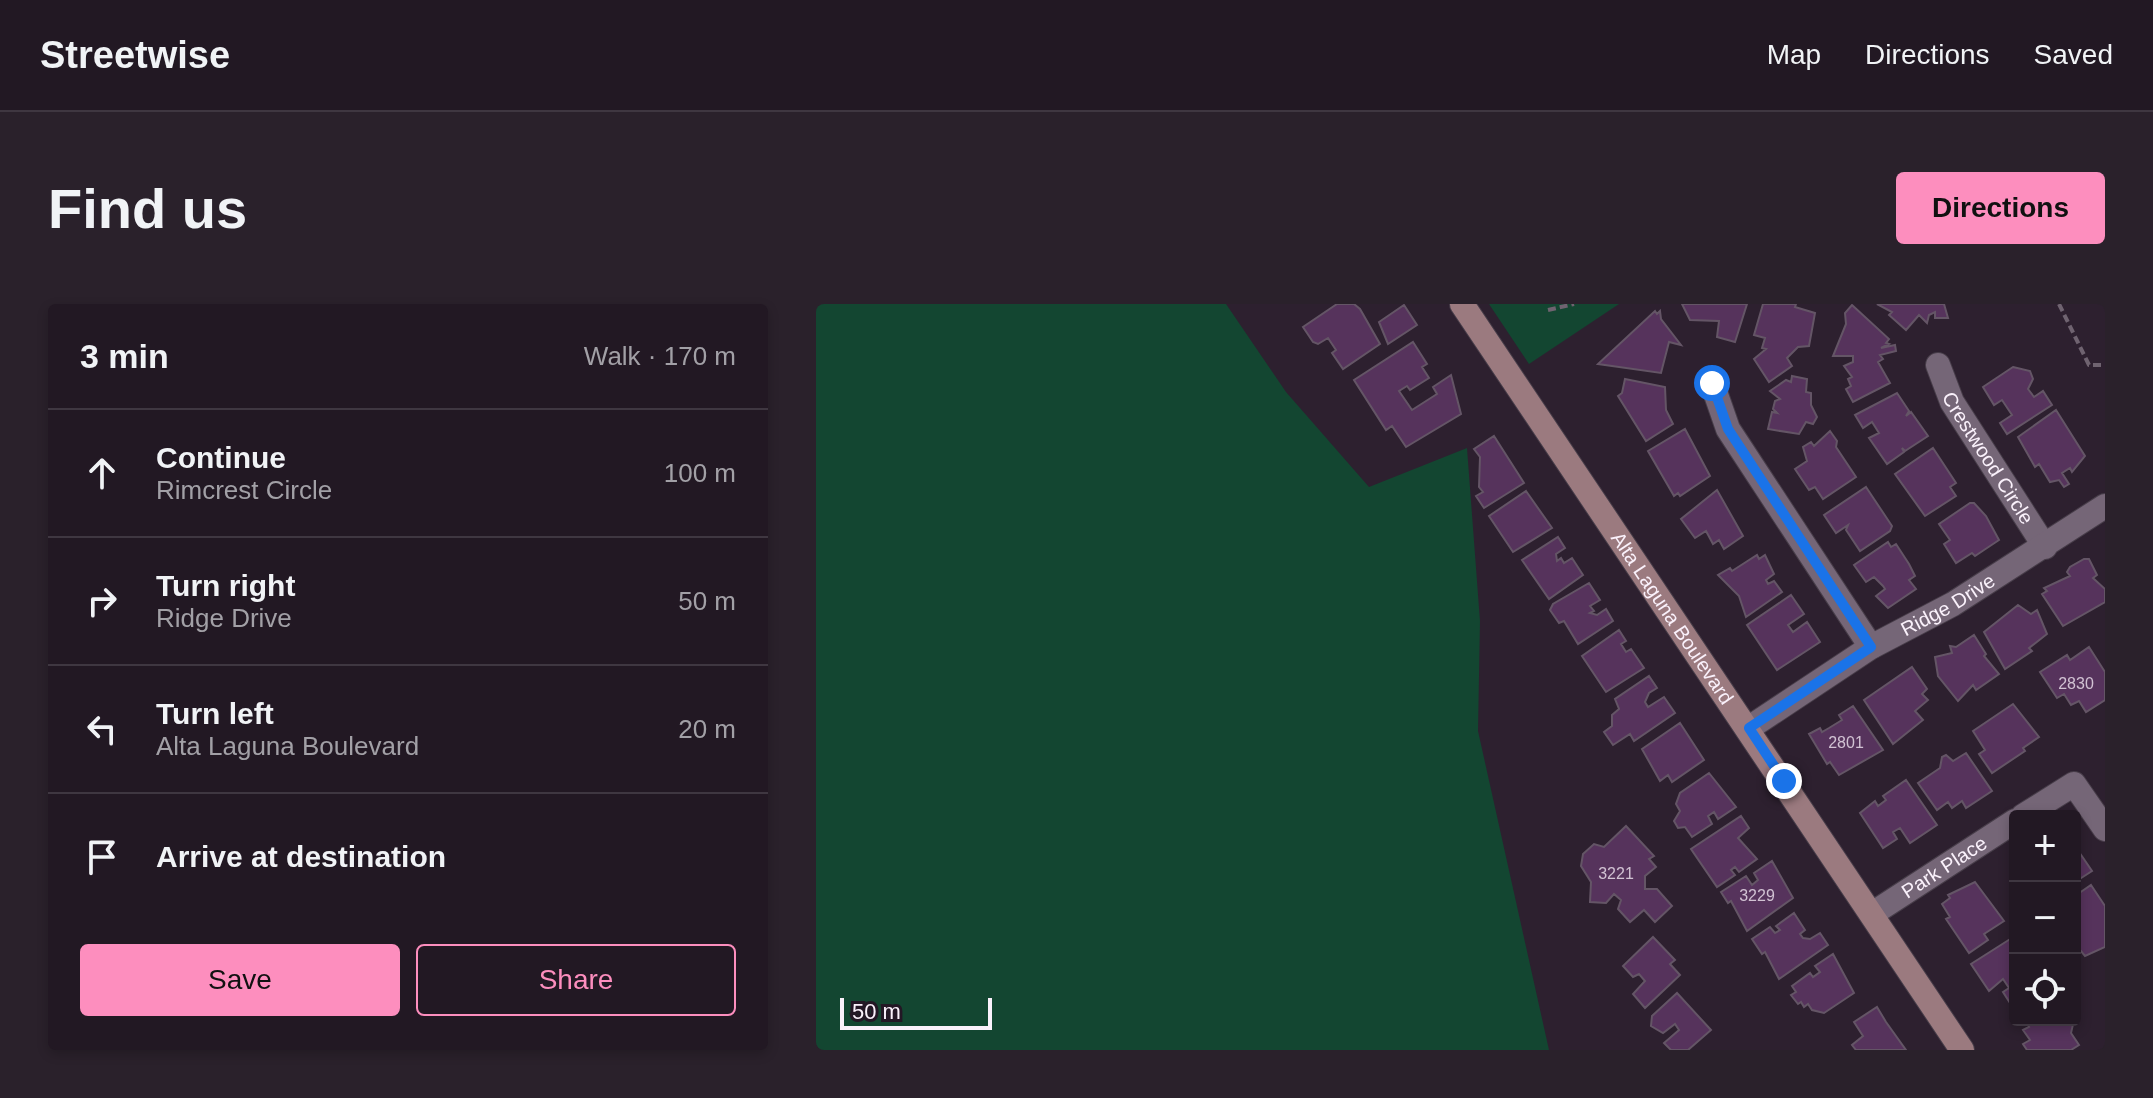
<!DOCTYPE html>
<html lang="en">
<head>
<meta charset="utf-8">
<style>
	body { margin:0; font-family:Arial,sans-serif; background:#2a212b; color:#f1f3f6 }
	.controls { position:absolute; right:24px; bottom:24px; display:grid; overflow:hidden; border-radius:8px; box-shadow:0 4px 12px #0003 }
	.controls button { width:72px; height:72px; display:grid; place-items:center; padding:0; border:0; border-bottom:2px solid #3f3741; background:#221823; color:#f1f3f6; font:40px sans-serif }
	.scale { position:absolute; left:24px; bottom:20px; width:152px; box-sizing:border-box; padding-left:8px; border:4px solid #faf1fb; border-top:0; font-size:22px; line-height:28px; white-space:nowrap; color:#faf1fb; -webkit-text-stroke:6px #231725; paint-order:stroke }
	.stop { position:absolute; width:24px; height:24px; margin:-18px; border:6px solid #1a73e8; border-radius:50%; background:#fff }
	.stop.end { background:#1a73e8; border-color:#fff; box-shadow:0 2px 8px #0008 }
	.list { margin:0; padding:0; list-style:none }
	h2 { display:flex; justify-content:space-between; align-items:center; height:104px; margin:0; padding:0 32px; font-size:34px }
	h2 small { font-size:26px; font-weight:400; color:#a2a0a6 }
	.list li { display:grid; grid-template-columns:52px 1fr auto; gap:24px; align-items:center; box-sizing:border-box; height:128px; padding:0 32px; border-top:2px solid #3f3741 }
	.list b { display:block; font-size:30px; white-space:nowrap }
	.list p { margin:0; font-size:26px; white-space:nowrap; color:#a2a0a6 }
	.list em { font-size:26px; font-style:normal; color:#a2a0a6 }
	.actions { display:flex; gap:16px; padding:24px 32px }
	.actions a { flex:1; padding:18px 0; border:2px solid #fd8ebe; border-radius:8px; text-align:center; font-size:28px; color:#fd8ebe }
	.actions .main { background:#fd8ebe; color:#111 }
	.icon { flex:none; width:44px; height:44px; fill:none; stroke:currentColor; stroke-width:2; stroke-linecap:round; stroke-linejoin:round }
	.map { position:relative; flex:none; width:1289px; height:746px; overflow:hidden; border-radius:8px }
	header { display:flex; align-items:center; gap:48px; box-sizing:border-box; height:112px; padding:0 40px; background:#221823; border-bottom:2px solid #3f3741 }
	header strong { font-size:38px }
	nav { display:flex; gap:44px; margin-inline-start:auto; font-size:28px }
	.intro { display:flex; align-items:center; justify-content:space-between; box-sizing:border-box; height:192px; padding:0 48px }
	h1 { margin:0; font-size:56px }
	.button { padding:20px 36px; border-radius:8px; background:#fd8ebe; color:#111; font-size:28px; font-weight:700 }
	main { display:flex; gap:48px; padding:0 48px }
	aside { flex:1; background:#221823; border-radius:8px; box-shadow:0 4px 12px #0003 }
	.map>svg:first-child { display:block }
</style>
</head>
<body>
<header>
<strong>Streetwise</strong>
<nav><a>Map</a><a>Directions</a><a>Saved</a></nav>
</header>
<div class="intro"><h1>Find us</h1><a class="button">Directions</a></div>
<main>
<aside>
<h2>3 min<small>Walk · 170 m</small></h2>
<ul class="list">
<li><svg class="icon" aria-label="ahead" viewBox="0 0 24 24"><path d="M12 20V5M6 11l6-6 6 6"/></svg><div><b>Continue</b><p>Rimcrest Circle</p></div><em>100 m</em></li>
<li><svg class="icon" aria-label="right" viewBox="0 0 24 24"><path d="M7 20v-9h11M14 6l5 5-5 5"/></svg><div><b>Turn right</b><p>Ridge Drive</p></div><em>50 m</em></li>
<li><svg class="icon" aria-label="left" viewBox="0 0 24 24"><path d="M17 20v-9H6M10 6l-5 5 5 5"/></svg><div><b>Turn left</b><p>Alta Laguna Boulevard</p></div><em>20 m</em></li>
<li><svg class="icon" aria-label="arrive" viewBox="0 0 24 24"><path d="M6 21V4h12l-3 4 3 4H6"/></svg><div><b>Arrive at destination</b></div></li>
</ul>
<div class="actions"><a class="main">Save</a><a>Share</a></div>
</aside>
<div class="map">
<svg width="1289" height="746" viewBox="0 0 1289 746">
	<rect width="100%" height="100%" fill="#2d202f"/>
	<path fill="#134631" d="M0,0h410l60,88 83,95 98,-39 13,173 -2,110 71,319h-733z
		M673,0h130l-90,60z"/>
	<path fill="#56335c" stroke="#645566" stroke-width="2" d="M521,0h17l6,5 20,35 -37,25 -11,-16 4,-3 -8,-12 -10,6 -5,-2 -10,-15z
		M866,0h65l-12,38 -18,-5 2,-16 -29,-1z
		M947,0h33l-1,3 20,6 -6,33 -11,1 -11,11 5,8 -23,16 -15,-23 12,-10 -4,-1 3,-10 -11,-3z
		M1061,0h67l4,14h-13v-6l-6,3 -2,8 -8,-8 -13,15 -17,-15 3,-3z
		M588,1l13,20 -29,19 -9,-22z
		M1036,1l37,34 -3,4 3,1 -8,4 14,-3 1,6 -16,4 3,4 -5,3 12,21 -37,19 -7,-13 5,-3 -3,-7 4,-2 -8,-11 9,-4v-6h-20l13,-32 -1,-11z
		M839,7l2,3 3,-3 1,8 20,26 -12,-3 -8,31 -63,-9z
		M597,38l14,22 -5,3 7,11 -19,12 -3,-4 -8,5 13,19 25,-16 -4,-7 18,-12 10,39 -55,33 -14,-21 -6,4 -32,-50z
		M1197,63l17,4 3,8 -5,10 6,8 9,-6 9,14 -45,29 -7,-11 12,-8 -10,-15 -8,5 -11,-18z
		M976,72l15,3 -1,13 5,1v12l6,12 -4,7 -7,-2 -7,12 -31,-5 4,-17 5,1 -4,-4 2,-8 5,-2 -10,-8 16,-11 5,2z
		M809,75l40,8 1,23 7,14 -27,17 -28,-45 4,-3z
		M1081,89l12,18 -3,5 5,-4 17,24 -23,15 -3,-3 2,4 -17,12 -18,-26 10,-5 -7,-11 -9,6 -8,-13z
		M1240,106l29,46 -13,16 -2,-4 -8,5 7,11 -5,3 -5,-7 -9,2 -11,-18 -4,3 -17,-30z
		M869,125l25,47 -30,20 -2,-3 -4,3 -26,-45z
		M1014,127l7,10 -1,6 20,30 -33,22 -8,-12 -6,3 -14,-21 12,-8 -4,-14 8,-5 3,4z
		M678,132l30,47 -40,25 -8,-12 7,-4 -4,-5 1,-30 -6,-8z
		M1117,144l23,35 -6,4 6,9 -31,20 -30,-42z
		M1050,183l26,39 -2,5 -30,20 -14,-21 2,-5 -12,8 -12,-18z
		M901,186l26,46 -19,13 -5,-9 -6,4 -7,-13 -11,7 -14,-19z
		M710,187l26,37 -39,24 -24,-36z
		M1154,199h4l12,13 13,24 -24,16 -3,-3 -16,10 -12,-19 6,-4 -11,-16z
		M742,233l7,11 -9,6 1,7 4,-3 3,5 8,-5 11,17 -34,24 -27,-39z
		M1072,238l3,5 5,-3 13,20 6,12 -6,4 7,9 -28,19 -12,-12 9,-7 -2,-3 -9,-9 -8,5 -12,-17z
		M941,251l2,4 6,-4 9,19 -8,6 2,4 6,-3 8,11 -36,25 -7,-21 -21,-21 12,-7 2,3z
		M1268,255h5l8,16 -4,3 12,11v13l-42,24 -21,-32 5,-3 -3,-3 26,-12 -3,-4 3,-5z
		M773,279l11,17 -10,6 4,5 -4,2 7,2 9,-6 7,12 -35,23 -14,-23 -5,2 -9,-13 3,-6z
		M975,291l13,19 -16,11 5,7 14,-10 13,20 -43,28 -30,-45z
		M1202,301l13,9 6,-4 10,24 -18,14 3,3 -27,18 -21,-37z
		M803,326l7,11 -5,3 5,8 5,-3 13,19 -38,24 -24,-36z
		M1158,331l12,19 -2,2 15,18 -23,16 -3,-5 -15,16 -20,-25 -3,-19 17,-4 -2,-7 6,1z
		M1273,343l16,25v28l-19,12 -7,-11 -8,4 -7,-11 -7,4 -17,-26 27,-17 3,5z
		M1096,363l15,22 -5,5 6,6 -13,11 8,9 -30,24 -29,-44z
		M833,372l8,12 -8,5 -4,9 3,5 16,-10 11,16 -41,28 -4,-7 -17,11 -9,-13 8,-6v-11l7,-6 -4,-10z
		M1197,400l26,33 -16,11 2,3 -33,22 -13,-19 6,-4 -12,-19z
		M1037,402l30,44 -44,25 -9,-13 -3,2 -18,-30 11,-6 2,4 7,-4 13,-8 -3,-5z
		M864,419l24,37 -32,22 -4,-7 -8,6 -18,-32z
		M1150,449l26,38 -26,17 -4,-7 -10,7 -4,-6 -11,8 -19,-27 22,-15 2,-11 4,-2 7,6z
		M893,469l27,34 -18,12 -4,-7 -6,4 4,8 -20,13 -7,-10 -7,1 -4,-7 6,-10 -4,-7 4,-11z
		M1090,476l31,45 -27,18 -10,-15 -7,4 4,7 -14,9 -23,-35 15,-12 3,5 8,-6 -3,-4z
		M925,512l8,12 -11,10 19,21 -18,13 -4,-5 -4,3 4,5 -18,12 -26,-38z
		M810,522l28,30 -5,3 7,8 -11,9v13h12l15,17 -17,16 -11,-12 -14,12 -12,-13 3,-9 -7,-6 -8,9 -16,-1 1,-20 -10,-16 2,-12 11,-10 10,3z
		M1259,542l17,25 -17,11z
		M956,557l21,37 -46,33 -16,-30 -3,2 -7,-11 25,-16 6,9 6,-5 -4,-7z
		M1159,578l29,39 -20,13 4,6 -19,13 -23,-34 4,-2 -8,-13 8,-6 -2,-3z
		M1275,581l14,21v41l-20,9 -10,-12v-48z
		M978,609l11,17 -5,4 3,4 7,1 10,-6 8,12 -49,34 -14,-27 -3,2 -10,-15 18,-12 5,6 5,-3 -4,-4z
		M1199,632v68l-3,2 -9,-14 6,-4 -6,-9 -14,12 -18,-27z
		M837,633l22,23 -5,4 10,11 -35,33 -12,-14 12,-13 -6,-7 -6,3 -10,-11z
		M1017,650l21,39 -30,20 -12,-3 -4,-6 -4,3 -3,-5 -3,2 -7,-9 5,-3 -4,-6 18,-13 3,4 7,-5 -5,-6z
		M861,689l34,37 -23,20h-17l-7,-7 15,-13 -4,-6 -12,9 -12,-7 1,-10z
		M1061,703l9,15 20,28h-50l-4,-5 11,-9 -9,-14z
		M1208,716h50l-3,13 8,12 -8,5h-44l-4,-6 7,-4 -7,-10 6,-3z"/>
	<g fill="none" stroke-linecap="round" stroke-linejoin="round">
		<g stroke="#473d49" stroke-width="26">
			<g id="street">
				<path id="s1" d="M1122,61l14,37 93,145"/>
				<path d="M896,79l16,46 143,218"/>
				<path id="s2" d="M933,424l122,-81 82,-43 152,-98"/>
				<path d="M1207,512l51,-32 31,45"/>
				<path id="s3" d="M1056,610l143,-93"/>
			</g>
		</g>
		<g stroke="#473d49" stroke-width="26">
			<g id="secondary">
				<path id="s4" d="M646,0l500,746"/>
			</g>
		</g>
		<path stroke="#6f6370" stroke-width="4" stroke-dasharray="8 4" stroke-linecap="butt" d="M1243,0l30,61h16
			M732,6l26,-6"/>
		<use href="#street" stroke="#756677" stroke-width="24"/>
		<use href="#secondary" stroke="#9b7a7f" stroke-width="24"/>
	</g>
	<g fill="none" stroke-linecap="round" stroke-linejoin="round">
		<path stroke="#1a73e8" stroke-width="10" d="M896,79l16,46 143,218 -122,81 35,53"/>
	</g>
	<g text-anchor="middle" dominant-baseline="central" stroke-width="6" stroke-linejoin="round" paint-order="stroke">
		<g font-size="16" fill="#d1c2d3">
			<text x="1260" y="379">2830</text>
			<text x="1030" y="438">2801</text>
			<text x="800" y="569">3221</text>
			<text x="941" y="591">3229</text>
		</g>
		<g font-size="20" fill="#faf1fb" stroke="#231725">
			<text stroke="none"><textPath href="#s1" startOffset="106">Crestwood Circle</textPath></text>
			<text stroke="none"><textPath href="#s2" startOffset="234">Ridge Drive</textPath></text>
			<text stroke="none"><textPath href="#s4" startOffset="378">Alta Laguna Boulevard</textPath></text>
			<text stroke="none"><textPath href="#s3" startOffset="86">Park Place</textPath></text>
		</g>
	</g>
</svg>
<div class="controls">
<button>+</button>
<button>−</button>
<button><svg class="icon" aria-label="locate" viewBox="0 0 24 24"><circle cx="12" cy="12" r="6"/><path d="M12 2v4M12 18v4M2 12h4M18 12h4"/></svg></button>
</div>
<div class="scale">50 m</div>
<div class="stop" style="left:896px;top:79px"></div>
<div class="stop end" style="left:968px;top:477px"></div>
</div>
</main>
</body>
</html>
